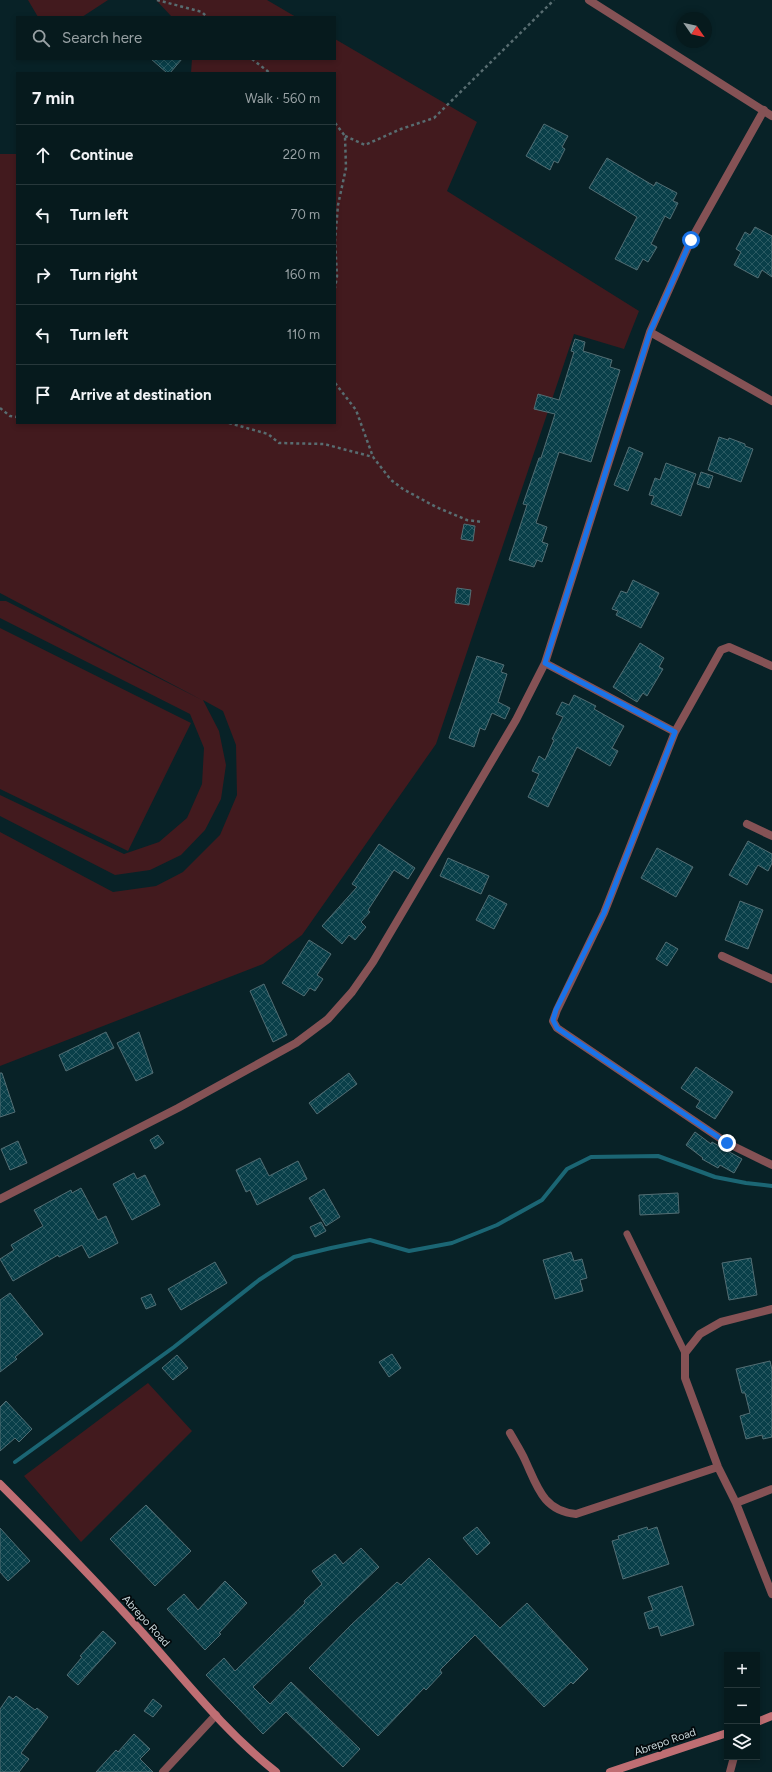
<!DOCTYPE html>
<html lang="en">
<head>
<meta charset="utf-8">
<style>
	body { margin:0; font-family:Figtree,sans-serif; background:#14272a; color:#f1f3f6 }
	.controls { position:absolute; right:12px; bottom:12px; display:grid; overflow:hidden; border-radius:0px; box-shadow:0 2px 6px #0003 }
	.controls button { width:36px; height:36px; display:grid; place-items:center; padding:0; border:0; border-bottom:1px solid #27383b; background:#061a1d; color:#f1f3f6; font:20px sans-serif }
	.compass { position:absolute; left:676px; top:12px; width:36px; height:36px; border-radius:50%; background:#061a1d; box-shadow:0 2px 6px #0003; rotate:124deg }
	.stop { position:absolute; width:12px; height:12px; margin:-9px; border:3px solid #1a73e8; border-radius:50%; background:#fff }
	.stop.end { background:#1a73e8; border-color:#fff; box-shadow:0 1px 4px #0008 }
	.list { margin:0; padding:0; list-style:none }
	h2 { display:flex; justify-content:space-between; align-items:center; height:52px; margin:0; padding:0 16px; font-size:17px }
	h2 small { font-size:13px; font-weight:400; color:#98a1a4 }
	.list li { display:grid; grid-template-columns:26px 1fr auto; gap:12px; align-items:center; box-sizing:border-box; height:60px; padding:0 16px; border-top:1px solid #27383b }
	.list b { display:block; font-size:15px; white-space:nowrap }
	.list em { font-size:13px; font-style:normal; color:#98a1a4 }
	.icon { flex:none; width:22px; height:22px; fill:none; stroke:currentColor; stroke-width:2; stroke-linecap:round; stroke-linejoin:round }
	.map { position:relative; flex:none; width:772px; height:1772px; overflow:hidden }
	.search { position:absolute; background:#061a1d; box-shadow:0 2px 6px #0003; left:16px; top:16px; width:320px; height:44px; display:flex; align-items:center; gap:10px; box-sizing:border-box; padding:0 14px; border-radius:0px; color:#98a1a4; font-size:15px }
	.panel { position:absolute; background:#061a1d; box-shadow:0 2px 6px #0003; left:16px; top:72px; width:320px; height:352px; border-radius:0px }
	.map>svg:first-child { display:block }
</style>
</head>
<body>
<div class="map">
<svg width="772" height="1772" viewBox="0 0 772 1772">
	<defs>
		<pattern id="building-cross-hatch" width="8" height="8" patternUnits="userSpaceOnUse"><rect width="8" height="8" fill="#093f49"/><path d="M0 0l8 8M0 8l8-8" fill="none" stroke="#2b5a62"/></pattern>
	</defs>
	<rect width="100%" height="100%" fill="#082227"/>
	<path fill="#421a1e" d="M28,0h80l-26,17h-44z
		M156,0h111l29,17h-124z
		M335,39l142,83 -30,69 192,120 -15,38 -50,-15 -138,410 -134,191 -39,29 -263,102v-234l113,60 43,-6 27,-14 37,-37 17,-40 -1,-50 -13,-34 -20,-11 16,31 7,34 -5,34 -16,31 -24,25 -31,15 -35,5 -115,-59v-21l124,59 35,-12 28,-24 15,-34 2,-36 -14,-34 -190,-96v-17h6l196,99 -202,-107v-439h17v269h318v-350h-144l1,-14h143z
		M0,628l191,95 -63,128 -128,-62z
		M148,1383l44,48 -111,111 -57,-66z"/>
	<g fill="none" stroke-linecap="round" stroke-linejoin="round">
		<path stroke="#1b6674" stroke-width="4" d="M15,1462l159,-115 85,-67 35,-23 37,-9 39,-8 39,11 43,-8 45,-18 45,-25 25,-31 24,-12 67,-1 57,21 31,6 26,3"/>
	</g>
	<path fill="url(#building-cross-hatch)" stroke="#536e74" d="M151,59h31l-12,14h-3z
		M544,124l24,12 -6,11 3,2 -7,14 -4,-2 -4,9 -24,-14z
		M607,158l47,28 2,-4 21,11 -4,8 5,2 -8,16 -5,-3 -14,28 6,3 -9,15 -5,-3 -6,11 -22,-11 22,-42 -48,-29z
		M755,227l17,9v41l-10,-7 -4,8 -24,-13 7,-13 -5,-3 9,-17 5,3z
		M575,339l10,3 -2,9 29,9 -2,7 10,3 -29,92 -32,-10 -23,71 11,4 -5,15 6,2 -6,18 -5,-2 -3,7 -25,-7 18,-55 -4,-1 16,-46h2l14,-44 -21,-5 4,-15 21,6 15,-48 -3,-1z
		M719,437l9,3 1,-2 16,6v2l8,3 -12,33 -33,-12z
		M629,447l14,6 -15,38 -14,-6z
		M666,463l30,11 -15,42 -30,-12 3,-8 -5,-1 6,-17 5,2z
		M701,472l12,4 -4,12 -12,-4z
		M464,524l11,2 -2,15 -12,-2z
		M633,580l26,13 -18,35 -25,-13 2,-4 -6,-2 9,-18 6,2z
		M457,588l14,2 -2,15 -14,-2z
		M640,643l24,15 -5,9 4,2 -16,27 -4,-3 -6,9 -24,-15z
		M477,656l27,9 -3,7 6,2 -9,28 12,6 -5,11 -13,-6 -7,17 -5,-2 -6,19 -25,-9z
		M574,695l22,11 -2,3 30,17 -12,22 6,3 -8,15 -33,-19 -29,60 -20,-10 11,-23 -7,-3 7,-15 6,4 9,-20 -2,-1 11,-22 -7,-3 6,-12 7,3z
		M748,841l24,13v9l-4,8 -10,-6 -11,20 -18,-10z
		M379,844l36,24 -7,11 -14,-9 -26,40 2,2 -9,10 5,5 -11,13 -6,-5 -7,9 -20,-18 35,-39 -5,-3z
		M657,848l36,19 -17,30 -35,-19z
		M448,858l41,18 -8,18 -41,-18z
		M489,895l18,9 -13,25 -18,-9z
		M740,901l23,9 -15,39 -23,-9z
		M309,940l22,14 -14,21 6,4 -8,12 -5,-3 -6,8 -22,-13z
		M666,942l12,7 -11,17 -11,-7z
		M264,984l23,51 -14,7 -23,-51z
		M106,1032l8,16 -48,23 -7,-16z
		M139,1032l14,41 -17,8 -19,-38z
		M696,1067l37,25 -18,27 -19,-12 4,-6 -19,-13z
		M0,1073h2l13,39 -15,5z
		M349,1073l8,11 -40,30 -8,-11z
		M695,1132l16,12 1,-2 30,17 -8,14 -14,-8 -2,3 -16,-9 1,-1 -17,-13z
		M158,1135l6,8 -9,6 -5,-9z
		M18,1141l9,22 -17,7 -9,-21z
		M260,1158l9,18 29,-15 9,18 -50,26 -7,-15 -4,2 -10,-22z
		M134,1173l3,6 8,-4 15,30 -28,15 -19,-36z
		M81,1188l17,32 8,-4 12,27 -29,15 -7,-13 -23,12 -1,-2 -45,26 -13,-22 14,-9 -3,-5 32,-19 -9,-16 37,-20 1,3z
		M324,1189l16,28 -14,9 -17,-28z
		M678,1193l1,20 -39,2 -1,-20z
		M321,1222l5,9 -11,6 -5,-10z
		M571,1252l3,9 8,-2 5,19 -7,2 3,11 -28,8 -12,-39z
		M751,1258l6,37 -28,5 -7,-37z
		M215,1262l12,21 -46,27 -13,-21z
		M10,1293l33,41 -28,23 2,2 -17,13v-72z
		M151,1294l5,11 -10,4 -5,-11z
		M392,1354l9,14 -12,9 -10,-15z
		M177,1355l11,13 -15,12 -11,-12z
		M770,1361l2,9v67l-9,2 -1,-4 -16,4 -6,-23 10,-3 -5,-20h-3l-6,-24z
		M6,1401l26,28 -13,13 -4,-4 -15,13v-44z
		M146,1505l45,46 -36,35 -45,-47z
		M477,1527l13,16 -13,12 -14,-17z
		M647,1527l1,3 9,-3 12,37 -46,15 -11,-38 7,-2 -1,-3z
		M0,1528l30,33 -22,20 -8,-9z
		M361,1548l18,19 -126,120 17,17 21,-22 69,67 -17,18 -57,-55 -23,22 -57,-59 18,-17 11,13 70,-68 -1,-2 18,-17 -10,-13 23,-17 8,10z
		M429,1558l71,70 27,-25 61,66 -15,15 -2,-2 -27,25 -69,-72 -35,35 2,3 -16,17 -2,-2 -46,48 -69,-68 43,-44 45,-42 4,3z
		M225,1581l22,22 -28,30 2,1 -16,16 -38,-41 17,-15 14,16z
		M682,1586l12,39 -33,11 -3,-10 -9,3 -5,-16 9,-3 -5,-13z
		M103,1631l13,12 -38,42 -11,-10 15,-18 -2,-1z
		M9,1696l4,3 3,-3 19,14 2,-2 11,9 -27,36 8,6 -10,13h-19v-63z
		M153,1699l9,7 -9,11 -9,-6z
		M134,1734l16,15 -10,10 13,13h-57l20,-22 2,2z"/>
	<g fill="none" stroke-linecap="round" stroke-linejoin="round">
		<path stroke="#586d71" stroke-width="2.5" stroke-dasharray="3 3" stroke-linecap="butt" d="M157,0l45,12 5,5
			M252,59l18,14
			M335,123l10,13 1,32 -8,37 -3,36 2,35 -2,12
			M345,136l20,9 36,-16 33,-11 120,-118
			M335,383l21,27 17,47
			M0,408l10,8 7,1
			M229,423l39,11 11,9 45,1 49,13 18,23 12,9 33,18 31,13 15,2"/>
		<path stroke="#855255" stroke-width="7" d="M627,1234l58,119"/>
		<path stroke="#855255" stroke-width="8" d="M589,0l183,116
			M650,332l122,69
			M545,663l130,69
			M772,666l-43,-19 -8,3 -46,82 -71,181 -47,97 -4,11 4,7 170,115 45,22
			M747,824l25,12
			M722,956l50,23
			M0,1199l178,-91 118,-65 32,-24 24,-27 21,-30 143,-242 29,-57 105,-331 41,-92 73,-130
			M772,1309l-51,13 -21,12 -15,19v25l33,89 18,36 36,91
			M510,1433c5,9 11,18 15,27 12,26 18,51 51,54l142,-47
			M736,1503l36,-14
			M730,1772l4,-15"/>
		<path stroke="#855255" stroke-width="8" d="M163,1772l53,-57"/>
		<path stroke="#bf6e73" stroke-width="8" d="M0,1484c48,48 95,96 140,146 44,49 85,102 136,142
			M757,1722l15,-6
			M610,1772l117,-39"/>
	</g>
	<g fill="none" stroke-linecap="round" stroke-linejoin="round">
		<path stroke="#1a73e8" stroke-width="5" d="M691,240l-41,92 -105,331 130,69 -71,181 -48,97 -3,10 4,8 170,115"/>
	</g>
	<g text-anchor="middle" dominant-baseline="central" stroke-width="3.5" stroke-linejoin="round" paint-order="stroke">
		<g font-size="11" fill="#c7d5d8" stroke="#02090c">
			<text transform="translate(146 1621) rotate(48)">Abrepo Road</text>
			<text transform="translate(665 1742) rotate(-19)">Abrepo Road</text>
		</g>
	</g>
</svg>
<div class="controls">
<button>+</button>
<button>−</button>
<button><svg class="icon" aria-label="layers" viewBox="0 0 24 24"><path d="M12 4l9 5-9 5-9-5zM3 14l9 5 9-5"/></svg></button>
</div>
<svg class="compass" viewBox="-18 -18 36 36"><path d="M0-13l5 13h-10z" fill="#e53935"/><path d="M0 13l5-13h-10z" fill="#98a1a4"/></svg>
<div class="stop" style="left:691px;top:240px"></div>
<div class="stop end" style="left:727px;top:1143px"></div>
<div class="search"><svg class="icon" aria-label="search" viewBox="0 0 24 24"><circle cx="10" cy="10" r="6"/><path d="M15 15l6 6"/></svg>Search here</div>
<section class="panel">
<h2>7 min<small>Walk · 560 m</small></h2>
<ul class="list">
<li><svg class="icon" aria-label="ahead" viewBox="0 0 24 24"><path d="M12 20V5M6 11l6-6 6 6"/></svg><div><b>Continue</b></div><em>220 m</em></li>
<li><svg class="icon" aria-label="left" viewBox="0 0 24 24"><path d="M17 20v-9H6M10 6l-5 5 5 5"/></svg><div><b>Turn left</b></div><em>70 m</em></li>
<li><svg class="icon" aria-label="right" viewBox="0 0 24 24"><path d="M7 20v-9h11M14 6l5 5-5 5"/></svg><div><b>Turn right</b></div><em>160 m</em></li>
<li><svg class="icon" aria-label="left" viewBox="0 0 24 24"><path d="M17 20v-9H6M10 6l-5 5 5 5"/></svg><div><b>Turn left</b></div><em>110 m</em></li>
<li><svg class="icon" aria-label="arrive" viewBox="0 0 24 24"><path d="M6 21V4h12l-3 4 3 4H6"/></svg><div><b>Arrive at destination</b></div></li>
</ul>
</section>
</div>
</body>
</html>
